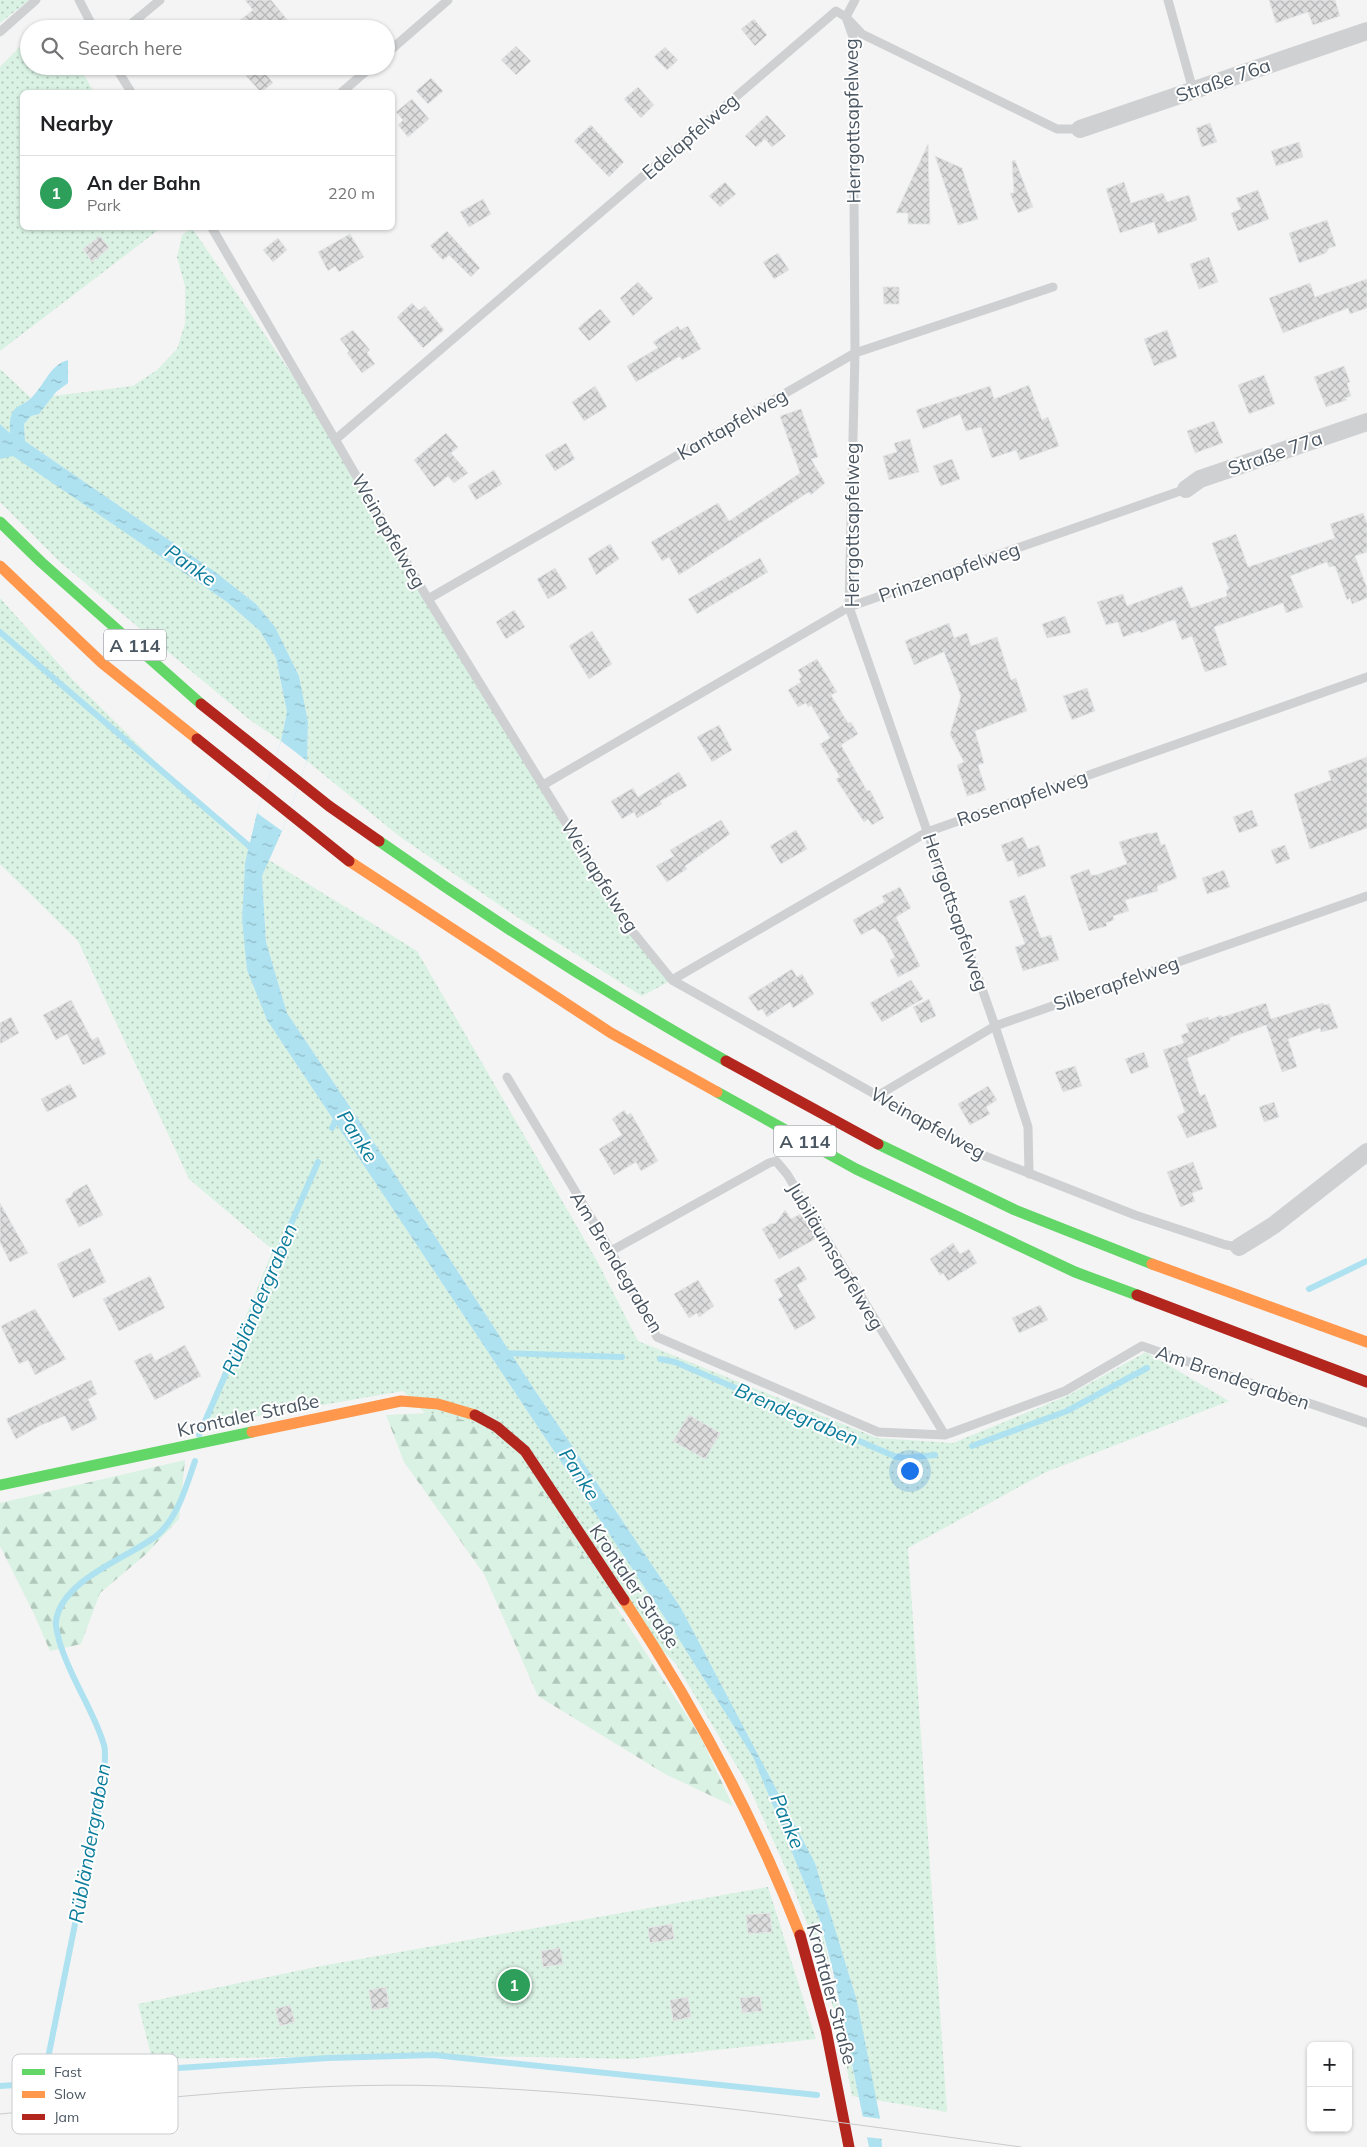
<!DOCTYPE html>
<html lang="en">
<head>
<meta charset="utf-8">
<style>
	body { margin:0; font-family:Mulish,sans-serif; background:#f2f2f2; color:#202124 }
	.controls { position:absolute; right:15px; bottom:15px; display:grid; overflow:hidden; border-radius:8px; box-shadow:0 1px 4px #0004 }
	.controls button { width:45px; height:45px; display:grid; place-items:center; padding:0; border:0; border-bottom:1px solid #e0e0e0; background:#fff; color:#202124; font:25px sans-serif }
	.you { position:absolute; left:909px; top:1470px; width:18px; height:18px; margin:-12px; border:4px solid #fff; border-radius:50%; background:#1a73e8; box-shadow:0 0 0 8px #1a73e833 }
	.badge { display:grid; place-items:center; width:32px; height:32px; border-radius:50%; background:#868d94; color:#fff; font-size:16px; font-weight:700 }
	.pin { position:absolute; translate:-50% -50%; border:2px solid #fff; box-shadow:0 1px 5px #0006 }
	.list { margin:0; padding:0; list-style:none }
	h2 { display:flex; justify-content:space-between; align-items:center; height:65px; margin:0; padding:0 20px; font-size:21px }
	h2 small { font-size:16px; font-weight:400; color:#757577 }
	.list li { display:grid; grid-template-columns:32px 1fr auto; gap:15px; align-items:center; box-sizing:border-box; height:75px; padding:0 20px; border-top:1px solid #e0e0e0 }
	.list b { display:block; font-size:19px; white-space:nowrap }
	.list p { margin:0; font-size:16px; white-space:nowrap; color:#757577 }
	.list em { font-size:16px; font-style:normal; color:#757577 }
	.icon { flex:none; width:28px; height:28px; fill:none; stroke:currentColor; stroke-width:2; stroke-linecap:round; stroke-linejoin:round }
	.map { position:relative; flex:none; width:1367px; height:2147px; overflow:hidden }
	.search { position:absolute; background:#fff; box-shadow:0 1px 4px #0004; left:20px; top:20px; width:375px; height:55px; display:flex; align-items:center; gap:12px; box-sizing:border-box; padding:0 18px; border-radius:28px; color:#757577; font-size:19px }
	.panel { position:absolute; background:#fff; box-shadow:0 1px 4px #0004; left:20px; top:90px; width:375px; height:140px; border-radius:8px }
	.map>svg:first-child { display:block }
</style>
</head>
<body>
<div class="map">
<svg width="1367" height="2147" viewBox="0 0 1367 2147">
	<defs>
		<pattern id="green-dots" width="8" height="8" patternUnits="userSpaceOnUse" patternTransform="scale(1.25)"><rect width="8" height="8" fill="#d9f2e3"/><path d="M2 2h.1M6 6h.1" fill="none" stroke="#b2c7bb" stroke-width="1.8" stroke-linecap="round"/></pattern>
		<pattern id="forest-firs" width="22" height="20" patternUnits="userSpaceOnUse" patternTransform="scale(1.25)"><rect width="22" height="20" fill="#d9f2e3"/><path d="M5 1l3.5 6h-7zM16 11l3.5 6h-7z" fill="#b2c7bb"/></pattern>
		<pattern id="water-ripples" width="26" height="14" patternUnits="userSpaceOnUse" patternTransform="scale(1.25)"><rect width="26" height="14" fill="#aee2f0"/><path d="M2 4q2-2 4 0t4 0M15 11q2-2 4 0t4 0" fill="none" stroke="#90bac6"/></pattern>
		<pattern id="building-cross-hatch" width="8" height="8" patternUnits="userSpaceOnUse" patternTransform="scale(1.25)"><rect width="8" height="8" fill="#ddddde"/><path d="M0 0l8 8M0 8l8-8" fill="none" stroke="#b5b6b7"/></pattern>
	</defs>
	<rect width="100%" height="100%" fill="#f4f4f4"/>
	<path fill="url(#green-dots)" d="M0,0h29l-29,23z
		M29,37v29h50l15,26h-72v136h139l-161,123v-284z
		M192,228l144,211 297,493 39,48 -30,16 -125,-79 -118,-81 -92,-75 1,-39 -9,-46 -24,-49 -19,-23 -42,-33 -189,-130 -1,-17 7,-8 8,-2 14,-18 80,-10 24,-16 20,-21 8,-25v-38l-8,-29 5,-22z
		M0,369l31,29c-17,12 -21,13 -21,35l-10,-9z
		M13,455l214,147 33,29 16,27 11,54 -6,29 -31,-21 -190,-158 -60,-60v-43z
		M0,598l74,83 156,154 19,13 -4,15 -3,57 5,50 20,50 408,613 78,124 67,164 39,176 -7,-1 -8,-44 -23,-92 -35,-91 -37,-82 -73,-123 -273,-273 -202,35 72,-176 -84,-71 -111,-238 -78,-77z
		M269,860l148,91 180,310 41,80 239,97 76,5 114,-47 79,-44 83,49 -183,71 -138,76 39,564 -71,-12 -19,-99 -42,-138 -134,-255 -147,-219 -149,-230 -98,-146 -21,-71 -4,-66z
		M768,1887l48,152 -184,20 -207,-4 -273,4 -14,-55 183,-38z"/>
	<path fill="url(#forest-firs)" d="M428,1413l41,8 49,35 182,280 33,70 -68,-32 -127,-78 -54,-122 -80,-112 -18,-47z
		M185,1460l-6,59 -34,36 -45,38 -19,51 -31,7 -15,-35 -35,-70v-43z"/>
	<path fill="url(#water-ripples)" d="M68,360v23l-12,9 -17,22 -8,2 -7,8 1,17 189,130 42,33 19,23 24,49 9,46 -1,39 -25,70 -20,45 4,66 21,71 98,146 149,230 147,219 134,255 42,138 23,117 2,29h-13l-36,-176 -13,-50 -67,-164 -78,-124 -408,-613 -20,-50 -5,-50 3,-57 12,-50 24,-72 6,-29 -11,-54 -16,-27 -33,-29 -214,-146 -13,3v-35l10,9c0,-8 -1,-17 4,-23 4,-5 12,-7 16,-11 14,-12 19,-34 38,-39z"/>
	<path fill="#f4f4f4" d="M281,741l26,20 -25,70 -25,-18z
		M859,2116l23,3 1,20 -18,-2z"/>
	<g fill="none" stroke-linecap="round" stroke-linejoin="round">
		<path stroke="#aee2f0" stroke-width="6" d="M0,632l255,219
			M332,1128l6,-13
			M1309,1289l58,-28
			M503,1353l119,4
			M660,1359l15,3 219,94 10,2 31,-3
			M199,1435l119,-273
			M972,1446l95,-35 80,-43
			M43,2083l59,-293c1,-12 5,-34 2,-45 -11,-37 -35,-68 -45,-105 -1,-6 -4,-13 -3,-19 6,-41 69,-62 99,-84 22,-17 31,-50 40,-76
			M0,2086l43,-3 62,-10 223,-15 106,-3 383,40"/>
	</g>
	<path fill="url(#building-cross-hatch)" stroke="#e5e6e7" d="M245,0h26l24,29h-66l24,-19z
		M1269,0h66l5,16 -27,9 -5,-13 -32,11z
		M754,19l13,16 -12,11 -14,-17z
		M516,46l15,15 -15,14 -15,-15z
		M665,47l13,13 -11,10 -13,-13z
		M259,66l14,17 -12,9 -15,-16z
		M431,78l12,13 -15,13 -12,-13z
		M638,87l16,18 -13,13 -17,-19z
		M412,99l17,20 -21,18 -10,-12 5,-5 -7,-8z
		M767,115l19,21 -14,11 -7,-8 -9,8 -11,-11z
		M1210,123l7,19 -15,5 -6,-19z
		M591,125l33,37 -15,15 -35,-36z
		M1299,142l4,15 -27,9 -5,-15z
		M928,144l2,80h-22v-11h-12z
		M935,156l27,12 16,51 -20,6z
		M1015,160l18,47 -15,6 -8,-20h4l-2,-32z
		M725,182l11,12 -16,13 -11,-11z
		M1124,182l7,21 32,-10 4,9 22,-7 8,25 -39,14 -4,-12 -34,11 -14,-44z
		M1258,190l11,29 -31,12 -7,-18 10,-4 -5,-11z
		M483,199l8,15 -22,13 -9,-15z
		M1327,220l9,26 -7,2 -3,5 -27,10 -10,-30z
		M447,231l33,37 -9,9 -22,-22 -6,5 -13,-14z
		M350,234l14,23 -25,15 -4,-6 -7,5 -10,-19z
		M100,236l9,12 -17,14 -9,-13z
		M278,238l9,12 -14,12 -10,-12z
		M778,253l11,17 -15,9 -11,-17z
		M1209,257l9,25 -19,7 -9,-25z
		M1367,279v29l-17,6 -2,-6 -65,25 -14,-35 41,-15 5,14z
		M638,282l15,16 -20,18 -13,-18z
		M883,287h16v17h-15z
		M412,303l7,7 6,-4 19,24 -21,18 -26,-31z
		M600,309l11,13 -22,19 -11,-13z
		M678,326l2,4 8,-4 13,23 -19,11 -2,-4 -44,26 -9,-16 31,-18 -5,-6z
		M353,330l17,20 -3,3 8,11 -13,9 -15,-20 2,-2 -9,-12z
		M1167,330l10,27 -23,9 -10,-27z
		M1344,366l6,16 -3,1 4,13 -6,2 2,2 -21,7 -12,-30z
		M1264,375l11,29 -26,10 -11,-29z
		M1029,385l13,35 6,-3 11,29 -39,14 -4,-10 -24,8 -11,-31 -15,4 -6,-17 -37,15 -7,-19 74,-24 4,13z
		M595,386l12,21 -23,14 -12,-19z
		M801,409l17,48 -7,2 14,24 -14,12 -2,-3 -130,83 -10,-18 -7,4 -11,-19 67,-39 11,18 71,-48 -20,-57z
		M1214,421l9,22 -28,10 -8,-22z
		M446,433l12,14 -7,6 17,20 -14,10 -6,-7 -14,11 -20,-27z
		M910,439l9,33 -30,8 -6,-24 14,-4 -3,-9z
		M566,443l9,16 -20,12 -10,-16z
		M952,459l8,20 -19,7 -8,-20z
		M494,470l8,14 -26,16 -8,-14z
		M1363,513l4,10v29l-12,4 12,32v10l-15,6 -2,-6 -3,2 -12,-34 -6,1 -2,-5 -37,14 13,31 -17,6 -3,-10 -69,24 13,38 -22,7 -13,-36 -10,4 -7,-20 -5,1 -29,12 -1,-2 -17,6 -5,-15 -12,3 -9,-23 26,-8 4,12 55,-20 9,22 36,-12 -1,-6 3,-1 -17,-46 24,-9 12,33 87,-29 -5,-14z
		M610,544l9,15 -23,16 -8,-17z
		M760,558l8,14 -71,42 -9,-15z
		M555,568l12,20 -19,11 -11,-20z
		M514,610l11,17 -19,12 -10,-17z
		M1065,616l6,17 -24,5 -5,-14z
		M949,623l5,15 13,-5 4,13 26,-9 14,43 5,-2 11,33 -52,20 9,32 -6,2 8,25 -19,6 -10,-31 7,-3 -14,-28 11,-38 -17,-44 -30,13 -9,-24z
		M592,631l20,33 -23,15 -20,-33z
		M817,659l20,33 -6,3 17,28 3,-1 7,12 -17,11 26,46 3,-1 14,28 -12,7 -4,-6 -4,3 -28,-43 4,-2 -20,-33 10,-6 -19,-33 -3,2 -2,-4 -8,4 -10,-17 13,-8 -2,-3 3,-2 -4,-7z
		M1087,688l8,23 -23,9 -9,-24z
		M719,725l13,25 -20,12 -15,-25z
		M1367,757v71l-57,21 -16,-55 37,-14 -3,-9z
		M679,772l8,14 -27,15 2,3 -25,14 -3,-6 -12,7 -11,-18 22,-13 5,9z
		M1252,810l6,16 -19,7 -6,-16z
		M721,820l9,14 -45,32 2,3 -20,13 -11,-16 18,-10 -4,-6z
		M796,830l11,19 -26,15 -11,-18z
		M1157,832l4,13 4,-1 12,34 -20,8 1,5 -33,9 4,11 -16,5 1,4 -8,3 1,3 -18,5 -19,-55 19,-7 2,6h5l31,-11 -8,-22 30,-9 1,1z
		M1023,837l5,12 11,-4 7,21 -28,11 -5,-17 -6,2 -6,-17z
		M1285,845l5,14 -14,5 -5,-14z
		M1224,870l6,17 -23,7 -5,-16z
		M900,887l11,21 -15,9 24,49 -22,11 -8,-17 5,-3 -11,-21 -10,-8 -13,7 -8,-15 32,-18 -3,-6z
		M1025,895l16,43 10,-3 8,25 -36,11 -8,-24 10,-3 -16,-43z
		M792,969l5,8 5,-3 12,20 -21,14 -3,-6 -23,15 -5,-8 -4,2 -10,-14z
		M911,980l12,19 -41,23 -12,-19z
		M929,999l7,17 -15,7 -8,-16z
		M71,1000l21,40 6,-3 8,17 -23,11 -16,-31 -11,6 -13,-25z
		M1266,1003l5,16 52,-16 1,2 5,-1 9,24 -17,4 -1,-4 -32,11 9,28 -15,5 -16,-47 -37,13 1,2 -3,2 -40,16 13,38 5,-2 12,33 -30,11 -10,-22 8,-4 -22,-62 21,-7 -3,-8 8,-3 -3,-8 22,-7 1,3 12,-5 1,2z
		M11,1017l8,16 -19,11v-21z
		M1144,1052l5,15 -18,7 -6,-15z
		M1075,1066l7,20 -19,6 -8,-20z
		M70,1084l7,13 -30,15 -6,-13z
		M988,1086l9,14 -11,7 4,7 -20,11 -12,-21z
		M1274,1102l5,15 -15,5 -5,-15z
		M624,1110l3,5 4,-2 27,48 -17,10 -5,-9 -22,13 -15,-26 23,-14 -10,-16z
		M1193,1162l10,27 -11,4 3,8 -14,6 -14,-35z
		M87,1184l16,31 -24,12 -14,-27 7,-4 1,-4z
		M0,1203l28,50 -18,9 -10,-20z
		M785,1210l6,9 11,-6 15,25 -38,21 -17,-30 8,-5 6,-1z
		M953,1243l7,11 9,-5 8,14 -29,18 -5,-8 -3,2 -10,-16z
		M90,1248l16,34 -33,16 -16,-34z
		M799,1266l8,13 -10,6 19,33 -21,12 -17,-31 5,-3 -9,-16z
		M150,1276l15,32 -46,23 -16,-32z
		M698,1280l16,26 -15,11 -2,-4 -8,5 -15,-24z
		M1040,1305l8,15 -29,13 -7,-15z
		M35,1309l31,50 -31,16 -7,-15 -9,4 -18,-38z
		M185,1345l16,31 -46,24 -21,-39 17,-8 4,8z
		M91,1380l6,14 -9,5 9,20 -25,12 -7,-15 -24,9 -25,14 -10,-20z
		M689,1415l31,18 -15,26 -32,-18z
		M770,1913l2,19 -24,2 -2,-19z
		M672,1924l2,15 -24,4 -2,-15z
		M560,1948l3,16 -20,3 -2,-16z
		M386,1987l3,20 -17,3 -3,-20z
		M760,1996l2,15 -20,2 -2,-15z
		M688,1997l3,20 -18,4 -3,-21z
		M290,2005l5,17 -15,4 -5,-17z"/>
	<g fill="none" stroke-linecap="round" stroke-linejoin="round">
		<path stroke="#ced0d2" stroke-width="9" d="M79,0l15,29
			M855,0l-9,17 7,20 2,316 -6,254 146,419 33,101 1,47
			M1168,0l25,90
			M125,29l35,-29
			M0,32l36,-32
			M386,54l62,-54
			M115,66l16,26
			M342,92l30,-26
			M212,228l216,371 205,333 39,48 313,176 150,59 91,30 13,2
			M336,439l500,-428 10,6 16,17 195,95h23
			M428,599l427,-246 198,-66
			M543,785l306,-178 337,-118
			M672,980l255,-148 440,-155
			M507,1077l104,174 46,86 221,95 67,3 120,-44 77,-45 225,77
			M877,1096l118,-70 372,-130
			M611,1251l158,-88 7,-2 11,13 158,261"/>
		<path stroke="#ced0d2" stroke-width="18" d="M1080,129l287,-98
			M1186,489l14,-10 167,-57
			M1239,1247l35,-22 93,-73"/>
		<path stroke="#63d668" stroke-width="11" d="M0,522l41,40 160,142
			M379,841c112,79 228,153 347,220
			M717,1092l139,77 219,103 62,23
			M878,1144l137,66 137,54
			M0,1485l252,-53"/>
		<path stroke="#ff974d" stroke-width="11" d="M0,566l102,97 95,76
			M349,861l262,172 106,59
			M1152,1264l215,78
			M252,1432l149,-31 37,3 37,11
			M624,1600c70,106 130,216 176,335"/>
		<path stroke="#b3261e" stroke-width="11" d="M201,704l128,102 50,35
			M197,739l152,122
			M726,1061l152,83
			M1137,1295l230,87
			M475,1415l22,12 28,24 99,149
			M800,1935l26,95 23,117"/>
		<path stroke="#c9cacc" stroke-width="1" d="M0,2114c148,-14 298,-33 447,-28 193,7 383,35 574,61"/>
	</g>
	<g text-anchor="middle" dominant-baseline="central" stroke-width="4" stroke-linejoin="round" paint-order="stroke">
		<g fill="#fff" stroke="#808990" stroke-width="1">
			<rect x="104" y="629.5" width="62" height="31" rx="4"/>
			<rect x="774" y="1125.5" width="62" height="31" rx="4"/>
		</g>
		<g font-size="18" font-weight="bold" fill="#4a5661">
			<text x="135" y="645">A 114</text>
			<text x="805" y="1141">A 114</text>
		</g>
		<g font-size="19" fill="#4a5661" stroke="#fff">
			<text transform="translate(1223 80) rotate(-19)">Straße 76a</text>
			<text transform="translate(852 121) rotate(-91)">Herrgottsapfelweg</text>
			<text transform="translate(690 136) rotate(-41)">Edelapfelweg</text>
			<text transform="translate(732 424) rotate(-30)">Kantapfelweg</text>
			<text transform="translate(1275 453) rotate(-19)">Straße 77a</text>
			<text transform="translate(852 525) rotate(-90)">Herrgottsapfelweg</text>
			<text transform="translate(389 531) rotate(60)">Weinapfelweg</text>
			<text transform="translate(949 572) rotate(-19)">Prinzenapfelweg</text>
			<text transform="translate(1022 798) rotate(-19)">Rosenapfelweg</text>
			<text transform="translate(600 876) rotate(58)">Weinapfelweg</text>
			<text transform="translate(956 912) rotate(71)">Herrgottsapfelweg</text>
			<text transform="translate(1116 983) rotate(-19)">Silberapfelweg</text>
			<text transform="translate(928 1123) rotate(29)">Weinapfelweg</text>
			<text transform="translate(836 1256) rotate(59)">Jubiläumsapfelweg</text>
			<text transform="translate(617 1262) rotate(59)">Am Brendegraben</text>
			<text transform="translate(1233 1377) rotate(19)">Am Brendegraben</text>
			<text transform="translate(248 1415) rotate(-12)">Krontaler Straße</text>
			<text transform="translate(635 1586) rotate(56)">Krontaler Straße</text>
			<text transform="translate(832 1994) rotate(75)">Krontaler Straße</text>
		</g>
		<g font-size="20" font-style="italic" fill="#0c7c9b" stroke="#fff">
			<text transform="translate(191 565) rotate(35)">Panke</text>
			<text transform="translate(358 1136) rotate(57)">Panke</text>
			<text transform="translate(259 1299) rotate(-67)">Rübländergraben</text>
			<text transform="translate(797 1414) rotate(23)">Brendegraben</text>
			<text transform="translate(580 1474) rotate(57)">Panke</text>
			<text transform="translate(788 1821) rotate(67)">Panke</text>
			<text transform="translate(89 1843) rotate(-80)">Rübländergraben</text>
		</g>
	</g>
	<rect x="12" y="2054" width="166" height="80" rx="8" fill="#fff" stroke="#c9ccd0" stroke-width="1"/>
	<rect x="22" y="2069" width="23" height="6" fill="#63d668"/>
	<rect x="22" y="2091" width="23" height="7" fill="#ff974d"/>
	<rect x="22" y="2114" width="23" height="6" fill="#b3261e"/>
	<g font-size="14" fill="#4a5661">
		<text x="54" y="2077">Fast</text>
		<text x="54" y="2099">Slow</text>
		<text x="54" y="2122">Jam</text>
	</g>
</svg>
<div class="controls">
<button>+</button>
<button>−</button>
</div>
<div class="you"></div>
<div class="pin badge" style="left:514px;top:1985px;background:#2e9e5b">1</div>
<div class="search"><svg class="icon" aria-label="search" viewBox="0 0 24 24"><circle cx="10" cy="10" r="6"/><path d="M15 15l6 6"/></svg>Search here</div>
<section class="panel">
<h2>Nearby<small></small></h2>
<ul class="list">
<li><span class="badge" style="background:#2e9e5b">1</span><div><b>An der Bahn</b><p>Park</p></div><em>220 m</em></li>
</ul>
</section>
</div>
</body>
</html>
